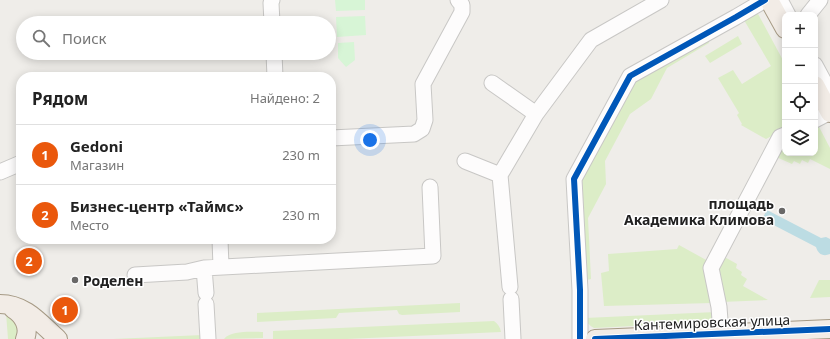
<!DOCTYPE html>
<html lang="ru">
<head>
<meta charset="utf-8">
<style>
	body { margin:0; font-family:"Noto Sans",sans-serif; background:#f2f2f2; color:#222 }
	.controls { position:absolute; right:12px; top:12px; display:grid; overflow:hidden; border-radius:8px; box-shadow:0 2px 10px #0003 }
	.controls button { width:36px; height:36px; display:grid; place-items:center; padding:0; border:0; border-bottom:1px solid #e0e0e0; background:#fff; color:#222; font:20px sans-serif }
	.you { position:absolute; left:370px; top:140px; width:14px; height:14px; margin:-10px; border:3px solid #fff; border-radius:50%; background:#1a73e8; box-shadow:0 0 0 6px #1a73e833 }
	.badge { display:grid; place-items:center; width:26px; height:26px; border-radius:50%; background:#ea580c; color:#fff; font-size:13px; font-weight:700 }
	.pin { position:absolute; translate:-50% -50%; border:2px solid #fff; box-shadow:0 1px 4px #0006 }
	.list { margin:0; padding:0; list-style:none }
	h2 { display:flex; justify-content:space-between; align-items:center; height:52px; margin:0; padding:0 16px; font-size:17px }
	h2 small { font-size:13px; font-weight:400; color:#767676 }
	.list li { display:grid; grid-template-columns:26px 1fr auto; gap:12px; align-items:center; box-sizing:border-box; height:60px; padding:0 16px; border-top:1px solid #e0e0e0 }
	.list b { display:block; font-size:15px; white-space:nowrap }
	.list p { margin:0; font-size:13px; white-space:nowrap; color:#767676 }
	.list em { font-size:13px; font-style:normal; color:#767676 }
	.icon { flex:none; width:22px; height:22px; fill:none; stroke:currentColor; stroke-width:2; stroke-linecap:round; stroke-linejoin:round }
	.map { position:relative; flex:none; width:830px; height:339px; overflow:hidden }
	.search { position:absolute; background:#fff; box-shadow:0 2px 10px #0003; left:16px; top:16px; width:320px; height:44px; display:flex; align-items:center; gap:10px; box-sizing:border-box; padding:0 14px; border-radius:22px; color:#767676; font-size:15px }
	.panel { position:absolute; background:#fff; box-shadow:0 2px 10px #0003; left:16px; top:72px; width:320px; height:172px; border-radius:16px }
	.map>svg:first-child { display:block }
</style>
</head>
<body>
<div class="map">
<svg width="830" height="339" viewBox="0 0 830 339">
	<rect width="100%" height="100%" fill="#efede9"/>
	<path fill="#dcedc7" d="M757,12l28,52v65l-19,10 -25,-14 1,-1 -5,-9 2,-2 -21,-35 15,-8 9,14 29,-18 -27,-46z
		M738,36l4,8 -32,19 -5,-7z
		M708,40l1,3 -42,25 -16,31 -21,15 -25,47 1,23 -18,34 3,61 -4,1 -5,-103 52,-94z
		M817,123l13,25v21l-20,-10 -2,4 -6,-3 -2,4 -6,-3 -2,3 -18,-8 11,-19v16h30v-29z
		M679,245l29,16 -4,6 8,36 -108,3 -3,-33 8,-2 -1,-17 69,-5z
		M721,255l16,9 -1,4 6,4 -1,3 6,4 -4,7 25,14 -47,2 -7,-34z
		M819,280h11v17l-20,1z
		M460,303v9l-58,3 -3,-1 -2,-4 -58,3 -3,5 -79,4v-9z
		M716,312l-3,10 -119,6c-5,-3 -7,-5 -9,-10z
		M6,313l13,7v19h-11z
		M494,321c4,3 6,6 7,11l-154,7h-74v-8z
		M263,332v6l-39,1c7,-9 29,-7 39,-7z
		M203,335v4h-90z"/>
	<path fill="#d7f5d6" d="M335,0h30v10l-29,1z
		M365,16l1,19 -29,2 -1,-20z
		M354,42l1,18 -9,7 -8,-9v-15z"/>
	<path fill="#bcdce3" d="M767,210l54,28 5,-1 4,2v15c-7,3 -12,0 -14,-7l-54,-28z"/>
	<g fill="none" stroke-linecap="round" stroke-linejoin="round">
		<g stroke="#c8c7c5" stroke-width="17">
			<path id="minor" d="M272,0l-1,3 1,20
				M780,0l8,15
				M808,15l12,-15
				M274,53l1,24
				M815,65l15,28
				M492,83l44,31
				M815,120l15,-8
				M331,138l83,-4 8,-5 3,-9 -2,-36 39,-72v-7l-4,-5
				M465,161l35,14
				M0,172l21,-9
				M220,239l1,28
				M135,275l52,-3 17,-4
				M510,287l-10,-112 36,-61 55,-74 70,-40
				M206,293l-2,-25 229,-12 -3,-69
				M511,299l2,40
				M206,304l2,35
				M721,334l-2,-27 -8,-39 69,-131 5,-2
				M580,339v-49l-6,-111 56,-103 106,-59 29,-17"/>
		</g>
		<g stroke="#a69a85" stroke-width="20">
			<path id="major" d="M769,0l16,29
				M815,85l15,28
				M0,304c26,0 40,19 58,35
				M13,309c10,6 17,18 12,30
				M595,339l235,-10"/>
		</g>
		<use href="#minor" stroke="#fdfcfc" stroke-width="15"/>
		<use href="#major" stroke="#f2ece6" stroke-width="18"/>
		<g stroke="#fff" stroke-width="8">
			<path id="cycleway" d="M580,339v-49l-6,-111 56,-103 106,-59 29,-17
				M595,339l235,-10"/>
		</g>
		<use href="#cycleway" stroke="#0057b8" stroke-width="6"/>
	</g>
	<g fill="#696867" stroke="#fff" stroke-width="1.5">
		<circle cx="782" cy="211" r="4"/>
		<circle cx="75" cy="280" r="4"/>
	</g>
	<g text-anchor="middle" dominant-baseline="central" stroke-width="3" stroke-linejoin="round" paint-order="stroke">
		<g font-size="14" font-weight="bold" fill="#212121" stroke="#fff" text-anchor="end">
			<text x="774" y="203">площадь<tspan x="774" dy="16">Академика Климова</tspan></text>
			<text x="83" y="280" text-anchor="start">Роделен</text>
		</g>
		<g font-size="14" fill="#212121" stroke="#fff">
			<text transform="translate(712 322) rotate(-2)">Кантемировская улица</text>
		</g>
	</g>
</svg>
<div class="controls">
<button>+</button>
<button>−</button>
<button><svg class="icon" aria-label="locate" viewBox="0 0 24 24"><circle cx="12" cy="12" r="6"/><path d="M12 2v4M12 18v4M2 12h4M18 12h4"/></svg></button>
<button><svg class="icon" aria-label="layers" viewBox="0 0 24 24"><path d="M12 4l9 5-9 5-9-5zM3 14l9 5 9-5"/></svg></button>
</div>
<div class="you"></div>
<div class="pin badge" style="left:65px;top:310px">1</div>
<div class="pin badge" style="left:29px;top:261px">2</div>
<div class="search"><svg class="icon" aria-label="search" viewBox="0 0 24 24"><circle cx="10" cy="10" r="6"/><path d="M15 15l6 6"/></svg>Поиск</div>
<section class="panel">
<h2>Рядом<small>Найдено: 2</small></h2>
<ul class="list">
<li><span class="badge">1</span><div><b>Gedoni</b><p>Магазин</p></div><em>230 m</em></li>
<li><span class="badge">2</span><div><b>Бизнес-центр «Таймс»</b><p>Место</p></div><em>230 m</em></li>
</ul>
</section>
</div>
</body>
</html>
